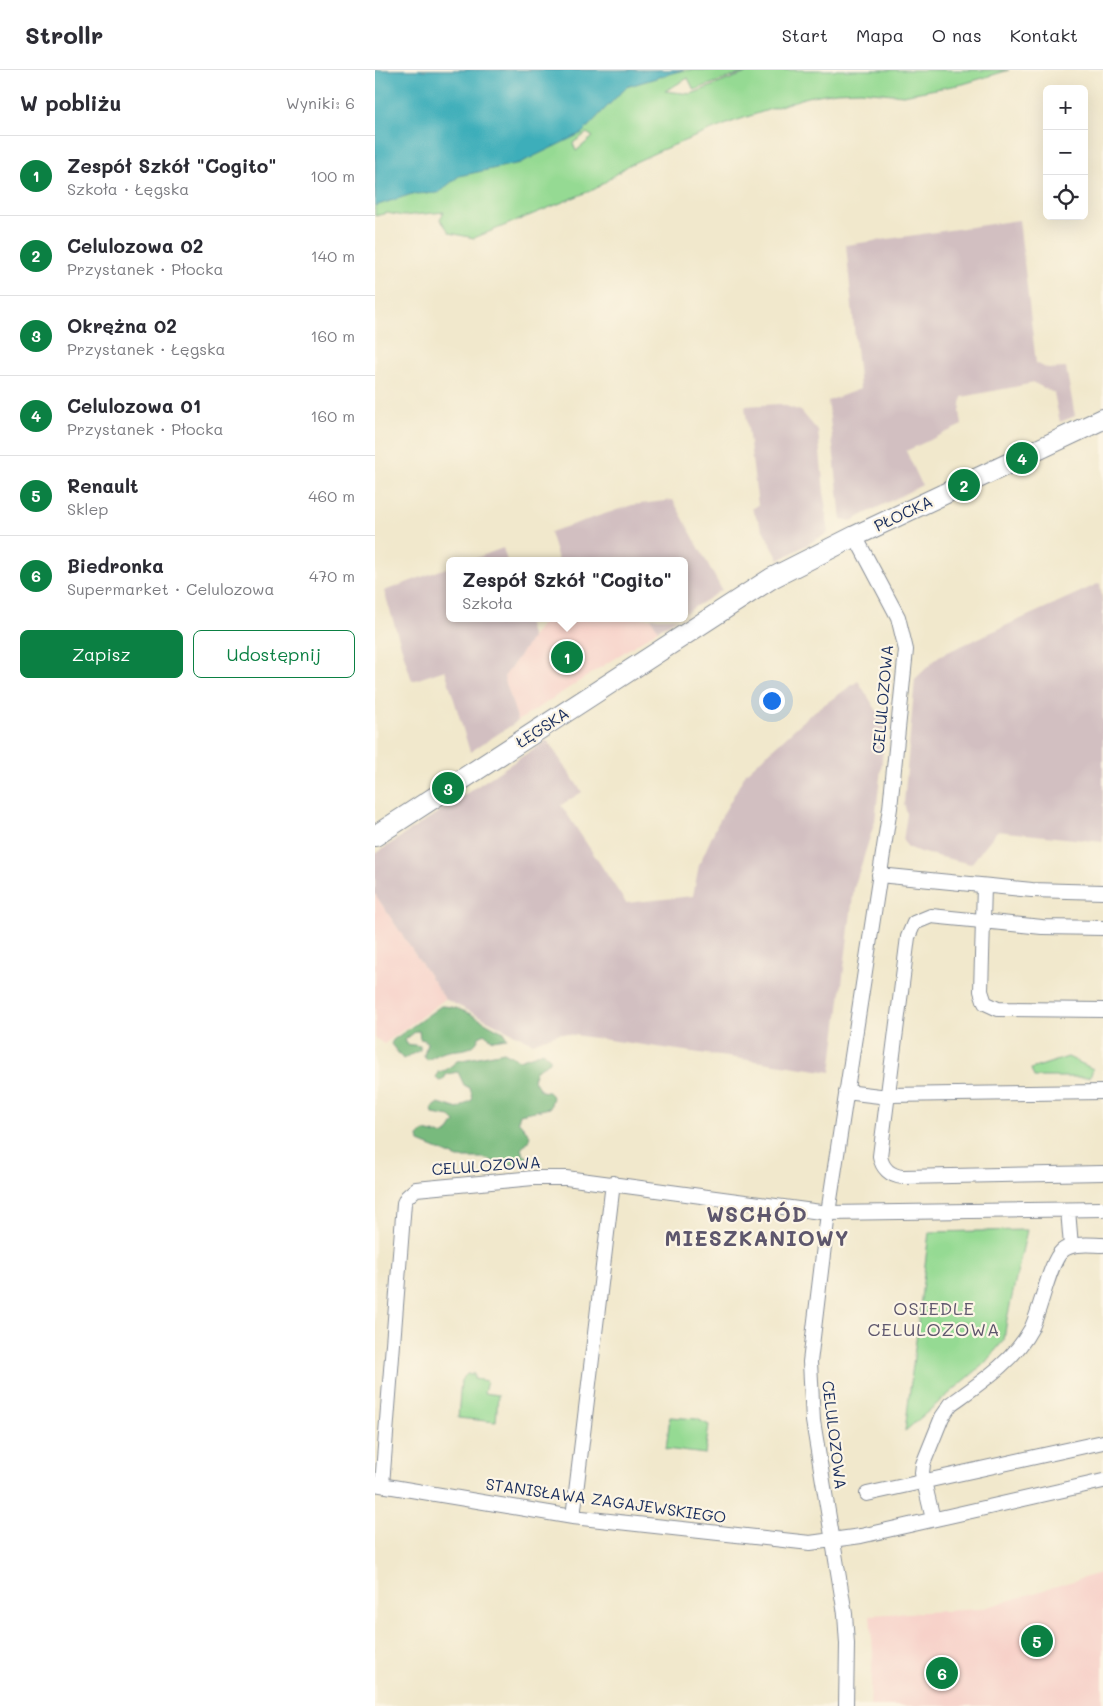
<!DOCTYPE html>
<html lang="pl">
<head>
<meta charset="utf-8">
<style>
	body { margin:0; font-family:Mali,sans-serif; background:#f7f7f7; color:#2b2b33 }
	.controls { position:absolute; right:15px; top:15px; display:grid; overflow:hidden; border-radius:8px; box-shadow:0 5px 20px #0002 }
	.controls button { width:45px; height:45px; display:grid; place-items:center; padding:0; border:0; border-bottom:1px solid #e1e1e2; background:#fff; color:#2b2b33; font:25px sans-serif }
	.you { position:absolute; left:396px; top:630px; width:18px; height:18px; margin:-12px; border:4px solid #fff; border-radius:50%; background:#1a73e8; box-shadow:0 0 0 8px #1a73e833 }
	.badge { display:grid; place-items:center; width:32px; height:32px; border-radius:50%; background:#0b8043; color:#fff; font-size:16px; font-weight:700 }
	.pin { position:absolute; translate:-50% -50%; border:2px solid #fff; box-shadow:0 1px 5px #0006 }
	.popup { position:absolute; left:71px; top:487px; width:242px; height:65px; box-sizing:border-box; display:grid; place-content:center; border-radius:8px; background:#fff; filter:drop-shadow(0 1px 4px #0005); font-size:16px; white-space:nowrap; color:#7c7c81 }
	.popup b { font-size:19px; color:#2b2b33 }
	.popup::after { content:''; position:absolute; left:50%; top:100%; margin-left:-10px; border:10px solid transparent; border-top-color:#fff }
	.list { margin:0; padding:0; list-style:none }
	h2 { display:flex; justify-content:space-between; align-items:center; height:65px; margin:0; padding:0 20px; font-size:21px }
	h2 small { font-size:16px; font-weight:400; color:#7c7c81 }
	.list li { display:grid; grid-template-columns:32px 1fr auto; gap:15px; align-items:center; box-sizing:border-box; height:80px; padding:0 20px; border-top:1px solid #e1e1e2 }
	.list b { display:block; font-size:19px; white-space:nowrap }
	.list p { margin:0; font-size:16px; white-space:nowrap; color:#7c7c81 }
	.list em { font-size:16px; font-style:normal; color:#7c7c81 }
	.actions { display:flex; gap:10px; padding:15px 20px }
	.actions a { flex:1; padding:11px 0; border:1px solid #0b8043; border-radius:8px; text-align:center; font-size:18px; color:#0b8043 }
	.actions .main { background:#0b8043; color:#fff }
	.icon { flex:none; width:28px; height:28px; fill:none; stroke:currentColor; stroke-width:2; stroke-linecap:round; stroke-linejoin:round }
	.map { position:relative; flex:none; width:728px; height:1636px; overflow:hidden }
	header { display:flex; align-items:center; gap:30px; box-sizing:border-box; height:70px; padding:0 25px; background:#fff; border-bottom:1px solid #e1e1e2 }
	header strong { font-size:24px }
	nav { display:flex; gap:28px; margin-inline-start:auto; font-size:18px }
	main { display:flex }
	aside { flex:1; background:#fff }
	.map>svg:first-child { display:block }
</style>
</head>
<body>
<header>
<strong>Strollr</strong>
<nav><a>Start</a><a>Mapa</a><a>O nas</a><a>Kontakt</a></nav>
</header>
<main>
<aside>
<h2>W pobliżu<small>Wyniki: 6</small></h2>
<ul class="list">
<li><span class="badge">1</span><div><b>Zespół Szkół &quot;Cogito&quot;</b><p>Szkoła · Łęgska</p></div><em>100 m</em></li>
<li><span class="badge">2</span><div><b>Celulozowa 02</b><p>Przystanek · Płocka</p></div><em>140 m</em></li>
<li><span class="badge">3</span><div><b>Okrężna 02</b><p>Przystanek · Łęgska</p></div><em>160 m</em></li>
<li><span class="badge">4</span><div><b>Celulozowa 01</b><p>Przystanek · Płocka</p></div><em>160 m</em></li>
<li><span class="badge">5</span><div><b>Renault</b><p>Sklep</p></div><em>460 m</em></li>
<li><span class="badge">6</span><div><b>Biedronka</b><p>Supermarket · Celulozowa</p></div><em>470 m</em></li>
</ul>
<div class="actions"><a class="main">Zapisz</a><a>Udostępnij</a></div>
</aside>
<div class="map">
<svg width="728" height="1636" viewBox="0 0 728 1636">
	<rect width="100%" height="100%" fill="#fcf5e5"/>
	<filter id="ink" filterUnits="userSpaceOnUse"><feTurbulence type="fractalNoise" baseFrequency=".02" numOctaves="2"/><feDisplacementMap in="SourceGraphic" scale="10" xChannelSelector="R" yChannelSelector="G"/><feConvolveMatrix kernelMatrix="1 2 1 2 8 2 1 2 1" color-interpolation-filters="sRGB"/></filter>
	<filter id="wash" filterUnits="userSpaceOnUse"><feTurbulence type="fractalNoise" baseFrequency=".0096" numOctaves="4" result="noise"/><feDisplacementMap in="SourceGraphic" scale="20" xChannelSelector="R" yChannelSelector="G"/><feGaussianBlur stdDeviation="1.12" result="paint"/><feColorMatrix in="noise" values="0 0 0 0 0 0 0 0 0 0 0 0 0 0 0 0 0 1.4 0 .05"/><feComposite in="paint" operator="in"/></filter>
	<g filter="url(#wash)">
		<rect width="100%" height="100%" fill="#f1e8cc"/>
		<path fill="#f7d1c9" d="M171,548h105l7,12 -140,91 -14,-44z
			M0,824l70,105 -61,45 -9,-6z
			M728,1502v134h-233l3,-54 -3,-37 111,-6z"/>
		<path fill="#d2bfc1" d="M644,150l17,143 12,6 18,-1 9,48 -15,6 -6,-29 -20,-10 -72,14 -2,15 2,13 -56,26 16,34 -71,36 -10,-2 -13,-118 32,-12 -14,-144z
			M405,334l21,7 17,20 10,102 -49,27 -27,-51 6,-4 -13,-99z
			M298,430l49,90 -37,23v-52h-124l-3,-2 -8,-27 82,-27z
			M128,478l4,13h-39z
			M74,497v51h77l6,20 -28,39 14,44 -48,31 -25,-82 -33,11 -28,-90z
			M725,513l3,22v237l-106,-11 -26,33 -51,-12 -12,-5 -5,-6 4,-27 -3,-11 11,-124 24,-23z
			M276,548h26l-19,12z
			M483,611l28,44 -11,96 -21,67 -23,184 -271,-39 -27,10 -88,-44 -70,-105v-40l172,-114 35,52 -21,13 65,98 67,-7 6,-31 18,-40 29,-52 66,-60z"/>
		<path fill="#95da93" stroke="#588478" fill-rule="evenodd" d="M0,0h376l-57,20 -6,-12 -23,13 26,3 63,-24h255l-46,14 -60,11 -42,-4 -25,1 -29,5 -75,25 -73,29 -30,14 -34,24 -121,49 -24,-5 -10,-14 4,-7 -41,4 -16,-3 -12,3zM212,63l6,4 -17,14 -3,-8z
			M693,987l25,12 -3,8h-56l-3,-8z
			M652,1160l-20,89 -3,21 -20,24 -79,67 24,-199z
			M92,1304h7v5l13,2 -3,12 14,2 -2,27 -38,-4 3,-38z
			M295,1347l27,2 12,6 -4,29 -39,-5z"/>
		<path fill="#78ba7d" stroke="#4a746e" d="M66,936c23,0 42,17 63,26l3,6 -14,2 -8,-6 -6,3c-4,14 -18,12 -30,14 -8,1 -15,6 -22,9l-3,-5 3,-12 -2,-3 -5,-1 -1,-8h-3l-11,9 2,4 13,2v4l-17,9 -12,-15 2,-4z
			M129,982l15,8 24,-8 7,6v4l-14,8 -3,9 8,12 7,1 5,5 -3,11 -30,6 -2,7 12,14 -1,5 -8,9 2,5 7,5v3l-4,3 -24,-1 -19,-6h-25l-39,-16 -1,-5 6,-6 19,4 6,-4 6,-9 -5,-5 -17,-3 -1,-6 7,-5 19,6 15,-10 -3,-11 -6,-3 -6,-13 -11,2 -4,6 -4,1 -3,-3 2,-6 8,-2 11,-9z"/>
		<path fill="#3eaeba" stroke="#2c6e8c" d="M0,0h308l-57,17 -44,46 -62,30 -61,13 -21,17 -26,1 -37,12z"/>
	</g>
	<g filter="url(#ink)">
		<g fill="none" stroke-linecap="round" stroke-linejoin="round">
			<g stroke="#868c95" stroke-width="16">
				<path id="street" d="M504,805l153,15 71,2
					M609,816l-3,105 4,12 13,6 105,1
					M728,858l-61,-1 -111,-11 -17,7 -6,14 -28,219c2,12 10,20 23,21l200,-4
					M471,1022l42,5
					M513,1025l215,-3
					M693,1140l3,36
					M0,1414l198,33 237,26 51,-7 242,-55
					M7,1415l22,-282 3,-6 9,-8 117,-11h33l262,35 275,-4
					M492,1424l236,-52
					M198,1447l40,-334
					M558,1449l-11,-46 1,-9 19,-47 9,-13c29,-21 63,-43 80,-75 10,-19 18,-66 31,-78 10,-9 29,-6 41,-6
					M471,1636l1,-62 -2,-30 -32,-193 -3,-59 18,-149 62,-405 16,-158 -8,-33 -43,-81"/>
			</g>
			<g stroke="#868c95" stroke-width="22">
				<path id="secondary" d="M0,766l397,-258 83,-42 248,-117"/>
			</g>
			<use href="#street" stroke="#fff" stroke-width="14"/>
			<use href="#secondary" stroke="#fff" stroke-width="20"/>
		</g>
	</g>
	<g text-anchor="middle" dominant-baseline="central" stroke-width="4.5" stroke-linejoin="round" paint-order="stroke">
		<g font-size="16" fill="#1b2f5e" stroke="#fcf5e5">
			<text transform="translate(528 443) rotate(-25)">PŁOCKA</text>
			<text transform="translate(507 629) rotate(-85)">CELULOZOWA</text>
			<text transform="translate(167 657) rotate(-33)">ŁĘGSKA</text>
			<text transform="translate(111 1095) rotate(-4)">CELULOZOWA</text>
			<text transform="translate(460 1365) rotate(83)">CELULOZOWA</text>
			<text transform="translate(231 1430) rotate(8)">STANISŁAWA ZAGAJEWSKIEGO</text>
		</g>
		<g font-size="18" letter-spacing="1" fill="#5e576d" stroke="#fcf5e5">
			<text x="559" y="1238">OSIEDLE<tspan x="559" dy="21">CELULOZOWA</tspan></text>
		</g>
		<g font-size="21" font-weight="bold" letter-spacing="1" fill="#5e576d" stroke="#fcf5e5">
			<text x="382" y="1143">WSCHÓD<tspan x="382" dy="24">MIESZKANIOWY</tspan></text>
		</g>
	</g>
</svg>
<div class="controls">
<button>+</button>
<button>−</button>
<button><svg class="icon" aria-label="locate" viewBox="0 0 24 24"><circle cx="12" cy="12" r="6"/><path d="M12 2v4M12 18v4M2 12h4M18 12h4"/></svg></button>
</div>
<div class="you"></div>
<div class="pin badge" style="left:192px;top:587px">1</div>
<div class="popup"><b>Zespół Szkół &quot;Cogito&quot;</b>Szkoła</div>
<div class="pin badge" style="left:589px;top:415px">2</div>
<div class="pin badge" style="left:73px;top:718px">3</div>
<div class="pin badge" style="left:647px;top:388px">4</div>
<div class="pin badge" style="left:662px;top:1571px">5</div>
<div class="pin badge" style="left:567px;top:1603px">6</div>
</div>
</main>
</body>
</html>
